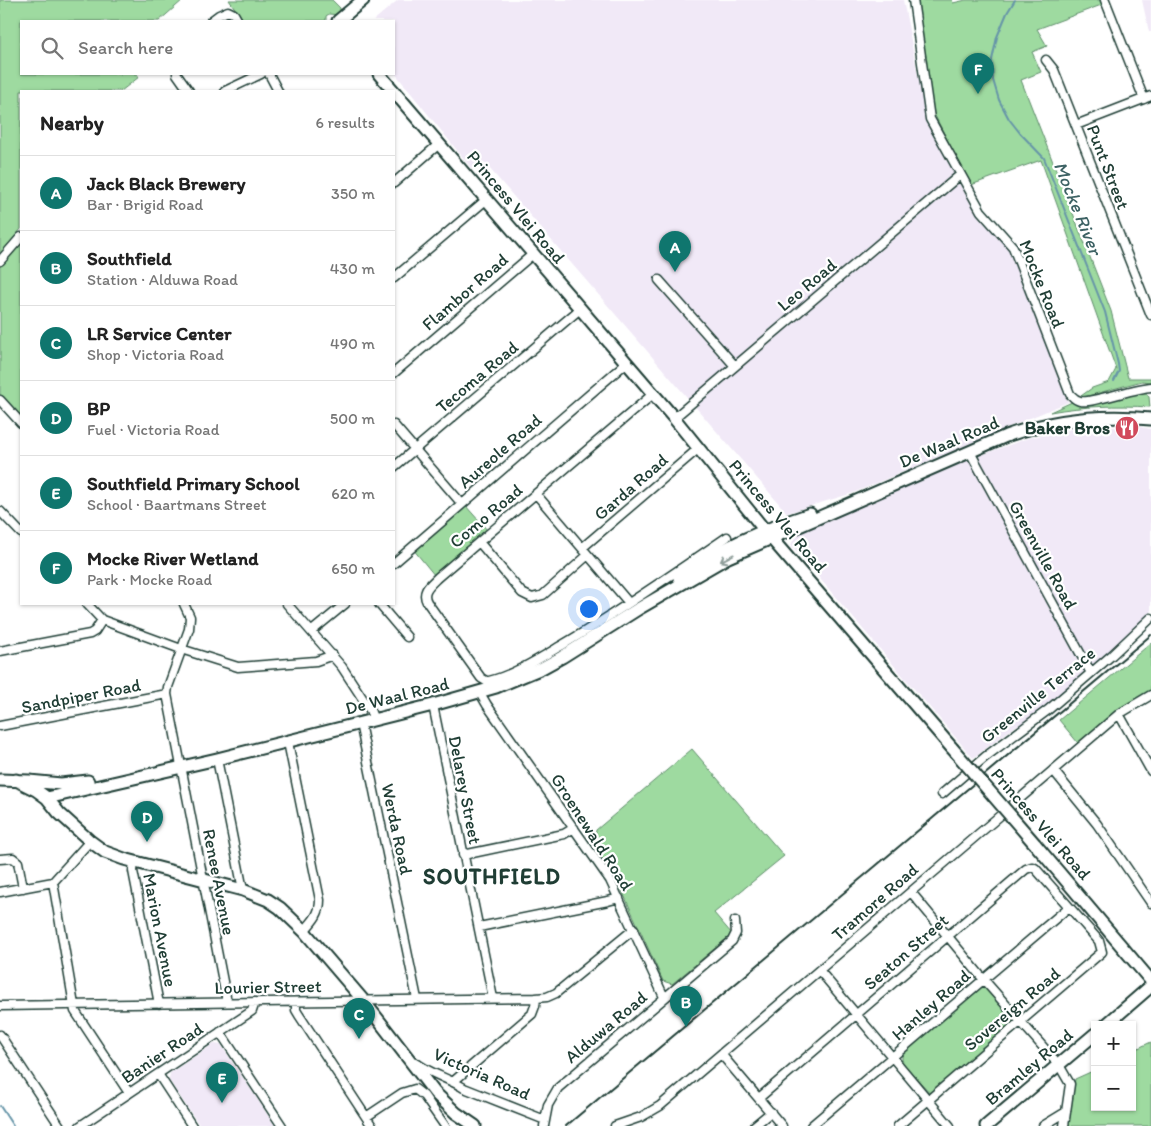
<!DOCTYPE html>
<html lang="en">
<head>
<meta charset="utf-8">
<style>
	body { margin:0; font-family:Itim,sans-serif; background:#f2f2f2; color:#222 }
	.controls { position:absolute; right:15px; bottom:15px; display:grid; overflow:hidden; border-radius:0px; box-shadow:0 1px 4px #0004 }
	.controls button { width:45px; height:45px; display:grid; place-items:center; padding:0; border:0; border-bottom:1px solid #e0e0e0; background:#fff; color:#222; font:25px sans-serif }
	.you { position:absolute; left:588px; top:608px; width:18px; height:18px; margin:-12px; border:4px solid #fff; border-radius:50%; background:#1a73e8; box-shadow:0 0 0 8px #1a73e833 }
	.badge { display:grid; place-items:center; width:32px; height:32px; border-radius:50%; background:#0f766e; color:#fff; font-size:16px; font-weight:700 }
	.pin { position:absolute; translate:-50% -41px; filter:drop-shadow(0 1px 2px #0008) }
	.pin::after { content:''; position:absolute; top:26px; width:18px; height:15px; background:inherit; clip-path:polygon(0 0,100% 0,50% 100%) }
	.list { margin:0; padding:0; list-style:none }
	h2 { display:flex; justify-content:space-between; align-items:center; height:65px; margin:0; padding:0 20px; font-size:21px }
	h2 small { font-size:16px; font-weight:400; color:#767676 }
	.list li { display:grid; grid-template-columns:32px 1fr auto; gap:15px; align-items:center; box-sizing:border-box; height:75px; padding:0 20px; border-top:1px solid #e0e0e0 }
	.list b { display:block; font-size:19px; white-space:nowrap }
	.list p { margin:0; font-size:16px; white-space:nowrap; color:#767676 }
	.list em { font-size:16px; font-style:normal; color:#767676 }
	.icon { flex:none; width:28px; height:28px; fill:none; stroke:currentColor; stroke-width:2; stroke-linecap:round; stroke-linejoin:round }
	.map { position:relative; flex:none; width:1151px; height:1126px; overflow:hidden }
	.search { position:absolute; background:#fff; box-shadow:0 1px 4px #0004; left:20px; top:20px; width:375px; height:55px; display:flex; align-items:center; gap:12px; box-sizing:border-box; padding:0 18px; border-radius:0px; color:#767676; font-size:19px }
	.panel { position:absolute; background:#fff; box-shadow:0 1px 4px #0004; left:20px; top:90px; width:375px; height:515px; border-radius:0px }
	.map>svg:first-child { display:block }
</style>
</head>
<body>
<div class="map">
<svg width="1151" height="1126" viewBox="0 0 1151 1126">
	<rect width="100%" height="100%" fill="#fff"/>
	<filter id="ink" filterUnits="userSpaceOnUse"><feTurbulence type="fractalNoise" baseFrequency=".02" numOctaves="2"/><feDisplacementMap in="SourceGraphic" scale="10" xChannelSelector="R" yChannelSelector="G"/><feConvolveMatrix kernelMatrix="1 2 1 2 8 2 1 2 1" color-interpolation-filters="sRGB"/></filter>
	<g filter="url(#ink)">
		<path fill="#f1e9f7" d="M398,0h505l23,116 53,101 27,27 62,158 -215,91 -66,20 -304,-352 -11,8 -78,-97v-51h-21z
			M1142,0h9v32h-2z
			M1136,426l15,3v184l-39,38 -87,73 -8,1 -44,33 -182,-213 5,-12 166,-74 22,-5 44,-16 48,-10z
			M214,1044l7,1 54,81h-75l-31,-46 1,-7z"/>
		<path fill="#9edaa0" stroke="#5e8c6a" d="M0,0h183l-24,21h-138v53h116l2,3 -18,14h-100v138l-21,25z
			M229,0h103l8,8v7l-11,-1 -3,2v5h-82z
			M917,0h35l1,3 13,-3h136l2,4 -67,25 10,17 -15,6 9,20 -20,8 90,231 17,67h23v4l-9,-1 -58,16 -3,-1 11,-8 17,-6 7,-13 -75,-209 -70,25 -38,-73 -16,-101h2z
			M21,243v177l-21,-24v-130z
			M1139,392h6l4,5 1,10c-34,-2 -66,-1 -100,5l22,-10 14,3z
			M465,505l23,26 -53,45 -22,-27z
			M1151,643v48l-28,16 -45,36 -19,-23z
			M692,749l92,107 -70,57 18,21 -60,50 -9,-3 -44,-97 -25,-38 2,-16z
			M982,986h2l30,32v6l-82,69h-2l-28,-31v-8z
			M1151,1042v84h-83l7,-47 20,-9v37h37v-56z"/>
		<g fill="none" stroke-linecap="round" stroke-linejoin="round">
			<path stroke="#6695a8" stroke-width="2" d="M1015,0l-8,13 -10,24 -5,23 1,20 6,20 10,19 11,14 24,25 61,154 13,52 1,7 -5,10
				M0,1106l13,20"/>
			<g stroke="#1f3d34" stroke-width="11">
				<path id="street" d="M913,0l17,119 51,92 32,36 57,147c3,3 5,6 10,7 10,3 54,-13 71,-14
					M1105,0l39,99
					M211,21l8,-6 9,-4 6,3 4,7
					M1046,60l8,10 97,245
					M177,74l12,17
					M269,74l9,17
					M225,91l36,-17
					M1076,125l75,-29
					M394,183l45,-39
					M0,261l21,-24
					M394,278l93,-79
					M659,280l76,86
					M394,373l139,-119
					M653,394l-215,183c-8,8 -17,14 -11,25l54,76 5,3h3c25,-6 53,-24 75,-37 56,-33 109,-70 163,-107
					M0,400l21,23
					M674,418l286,-243
					M394,425l68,79
					M970,452l121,221
					M394,467l186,-158
					M536,494l93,109
					M0,511l21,22
					M479,542l43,51 10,5 11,-3 45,-40
					M582,548l117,-100
					M394,563l232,-200
					M87,604l15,16 79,29 57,18 78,-6 17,-6
					M184,604l6,13 -1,12 -21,58 -1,7 60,308
					M287,604l55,63 28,43 4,10
					M379,604l28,33
					M312,631l33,-27
					M0,651l90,-17 5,-3 7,-11
					M480,693l7,12 123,175 54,117
					M433,705l60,293
					M1119,714l32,57
					M360,723l57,276
					M0,726l167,-32
					M288,742l32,158c0,14 -7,21 -16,31
					M217,759l26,131
					M1053,770l44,54 54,79
					M942,794l43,-37 63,-47 64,-55 39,-37
					M463,855l101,-21 10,-6
					M0,859l13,-1 5,4 5,26
					M134,862l-1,9 26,133
					M53,882l22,129 54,82
					M0,892l53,-10 37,-41
					M911,892l73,88 75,85 11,19 -6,42
					M479,927l129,-26 11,-3
					M819,970l131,156
					M296,1002v8l3,5 73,111
					M0,1006l536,-8
					M220,1032l62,94
					M0,1035l60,91
					M721,1054l61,72
					M415,1062c15,12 33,16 49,26l81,32
					M158,1074l34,52
					M454,1081l78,-67 3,-8 1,-8 11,-1 9,-4 78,-64
					M759,1098l267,-229 6,-2 3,1 64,73 3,11 -204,174
					M366,1117l36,-24 13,-4 9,7 21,30
					M80,1126l172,-115 3,-9
					M544,1126l4,-21 10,-17 174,-147 4,-8 -1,-12
					M615,1126l26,-9 19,-11 459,-392 32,-19
					M754,1126l17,-14
					M811,1126l258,-219
					M1043,1126l23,-14"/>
			</g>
			<g stroke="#1f3d34" stroke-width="15">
				<path id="secondary" d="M338,21l25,-21
					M379,74l295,344 97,120 181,210
					M679,578c40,-30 83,-48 131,-64
					M0,780l29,1 32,3 27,-3
					M16,780l20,10 11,8 12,15 31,28 15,11 19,7 119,31 25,10 12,8 24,23 59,69 72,93 21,20 19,13
					M47,798l170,-39 216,-54 63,-18 46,-19 20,-11 76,-48 90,-52 278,-121c47,-17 95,-22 145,-17
					M1035,844l116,137
					M1106,1025l45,-39
					M986,1126l109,-92"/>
			</g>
			<use href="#street" stroke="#fff" stroke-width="8"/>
			<use href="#secondary" stroke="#fff" stroke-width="11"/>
			<path stroke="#1f3d34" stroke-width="2" d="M566,1126l585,-491"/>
			<g stroke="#1f3d34" stroke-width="15" stroke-linecap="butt">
				<path id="secondary-bridge" d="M952,748l83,96"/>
			</g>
			<use href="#secondary-bridge" stroke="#fff" stroke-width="11"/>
		</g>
		<defs><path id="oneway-shaft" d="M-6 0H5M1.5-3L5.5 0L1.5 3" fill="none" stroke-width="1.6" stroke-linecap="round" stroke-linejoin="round" transform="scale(1.25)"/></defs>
		<use stroke="#8f9e9a" href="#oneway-shaft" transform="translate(727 558) rotate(152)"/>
	</g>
	<defs>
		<g id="restaurant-disc" transform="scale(1.25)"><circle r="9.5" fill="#d1495b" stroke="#fff"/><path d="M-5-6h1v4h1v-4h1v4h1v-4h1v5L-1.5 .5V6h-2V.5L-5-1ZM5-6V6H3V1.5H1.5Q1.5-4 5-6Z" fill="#fff"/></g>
	</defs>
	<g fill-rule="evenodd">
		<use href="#restaurant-disc" x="1127" y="428"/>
	</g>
	<g text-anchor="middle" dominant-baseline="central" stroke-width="4.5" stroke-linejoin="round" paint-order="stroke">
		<g font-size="18" fill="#1f3d34" stroke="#fff">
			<text transform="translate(1108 167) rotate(69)">Punt Street</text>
			<text transform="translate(516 207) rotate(50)">Princess Vlei Road</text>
			<text transform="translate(1042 284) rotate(68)">Mocke Road</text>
			<text transform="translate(807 285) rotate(-40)">Leo Road</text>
			<text transform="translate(465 292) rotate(-41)">Flambor Road</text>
			<text transform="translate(477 377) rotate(-40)">Tecoma Road</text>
			<text transform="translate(949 442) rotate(-23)">De Waal Road</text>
			<text transform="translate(500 451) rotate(-41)">Aureole Road</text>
			<text transform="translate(631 487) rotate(-41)">Garda Road</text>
			<text transform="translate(486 516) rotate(-40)">Como Road</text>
			<text transform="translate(778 516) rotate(50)">Princess Vlei Road</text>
			<text transform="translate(1043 555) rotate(61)">Greenville Road</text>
			<text transform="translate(1038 695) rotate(-39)">Greenville Terrace</text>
			<text transform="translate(81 696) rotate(-11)">Sandpiper Road</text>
			<text transform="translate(397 696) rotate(-14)">De Waal Road</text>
			<text transform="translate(465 790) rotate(79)">Delarey Street</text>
			<text transform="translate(1041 824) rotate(49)">Princess Vlei Road</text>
			<text transform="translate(397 829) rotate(78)">Werda Road</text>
			<text transform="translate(592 832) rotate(57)">Groenewald Road</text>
			<text transform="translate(219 882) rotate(79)">Renee Avenue</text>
			<text transform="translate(875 902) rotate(-41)">Tramore Road</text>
			<text transform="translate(160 930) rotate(79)">Marion Avenue</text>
			<text transform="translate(906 952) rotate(-41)">Seaton Street</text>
			<text transform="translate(268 987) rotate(-1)">Lourier Street</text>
			<text transform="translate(931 1005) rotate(-41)">Hanley Road</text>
			<text transform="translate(1012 1009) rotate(-40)">Sovereign Road</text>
			<text transform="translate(606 1027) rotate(-40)">Alduwa Road</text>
			<text transform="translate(162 1053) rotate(-34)">Banier Road</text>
			<text transform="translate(1029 1067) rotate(-40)">Bramley Road</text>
			<text transform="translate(482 1074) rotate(24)">Victoria Road</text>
		</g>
		<g font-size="18" font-weight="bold" fill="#1f3d34" stroke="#fff" text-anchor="end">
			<text x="1110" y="428">Baker Bros</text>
		</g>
		<g font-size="19" font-style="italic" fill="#3d6264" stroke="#fff">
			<text transform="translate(1078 208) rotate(68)">Mocke River</text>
		</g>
		<g font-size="22" font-weight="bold" letter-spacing="1" fill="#1f3d34" stroke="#fff">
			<text x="492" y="876">SOUTHFIELD</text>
		</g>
	</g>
</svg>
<div class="controls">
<button>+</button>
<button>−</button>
</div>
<div class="you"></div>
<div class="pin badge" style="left:675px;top:272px">A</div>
<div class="pin badge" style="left:686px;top:1027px">B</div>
<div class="pin badge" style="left:359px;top:1039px">C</div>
<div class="pin badge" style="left:147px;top:842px">D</div>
<div class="pin badge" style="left:222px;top:1103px">E</div>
<div class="pin badge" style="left:978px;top:94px">F</div>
<div class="search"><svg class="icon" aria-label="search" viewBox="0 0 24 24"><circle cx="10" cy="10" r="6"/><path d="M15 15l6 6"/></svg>Search here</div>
<section class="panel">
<h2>Nearby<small>6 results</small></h2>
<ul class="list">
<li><span class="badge">A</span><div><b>Jack Black Brewery</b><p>Bar · Brigid Road</p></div><em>350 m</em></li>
<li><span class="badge">B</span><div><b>Southfield</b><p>Station · Alduwa Road</p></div><em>430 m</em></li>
<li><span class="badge">C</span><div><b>LR Service Center</b><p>Shop · Victoria Road</p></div><em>490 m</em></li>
<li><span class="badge">D</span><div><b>BP</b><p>Fuel · Victoria Road</p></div><em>500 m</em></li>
<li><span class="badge">E</span><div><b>Southfield Primary School</b><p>School · Baartmans Street</p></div><em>620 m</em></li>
<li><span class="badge">F</span><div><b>Mocke River Wetland</b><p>Park · Mocke Road</p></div><em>650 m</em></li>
</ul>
</section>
</div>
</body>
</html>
